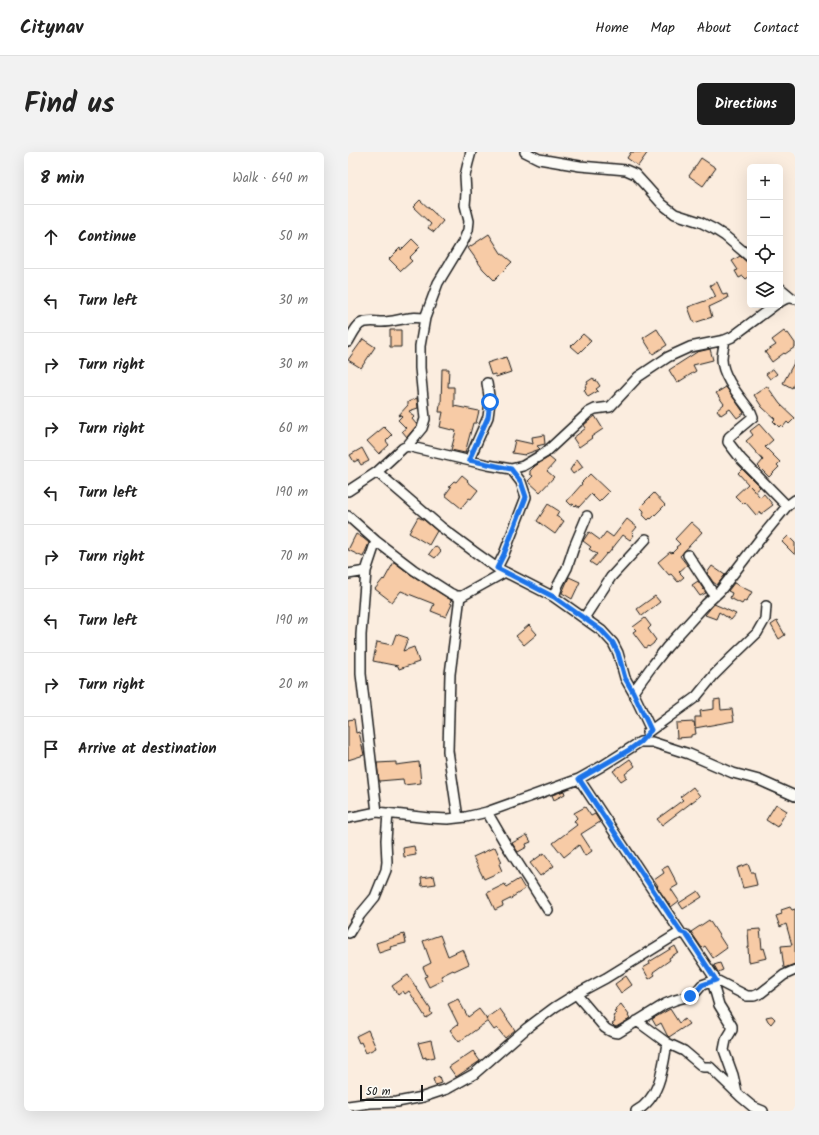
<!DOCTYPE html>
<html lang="en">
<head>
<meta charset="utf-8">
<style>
	body { margin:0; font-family:Kalam,sans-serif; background:#f2f2f2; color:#222 }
	.controls { position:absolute; right:12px; top:12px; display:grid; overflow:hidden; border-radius:6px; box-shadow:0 4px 16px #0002 }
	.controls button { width:36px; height:36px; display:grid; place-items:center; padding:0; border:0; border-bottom:1px solid #e0e0e0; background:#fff; color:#222; font:20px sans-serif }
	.scale { position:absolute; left:12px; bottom:10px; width:63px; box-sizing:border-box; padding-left:4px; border:2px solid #1c1c1c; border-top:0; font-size:11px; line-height:14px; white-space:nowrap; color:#1c1c1c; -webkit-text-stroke:3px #fdfcf7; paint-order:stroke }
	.stop { position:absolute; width:12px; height:12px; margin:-9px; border:3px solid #1a73e8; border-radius:50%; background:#fff }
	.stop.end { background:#1a73e8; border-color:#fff; box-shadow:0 1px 4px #0008 }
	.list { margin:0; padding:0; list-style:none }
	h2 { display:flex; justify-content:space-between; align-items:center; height:52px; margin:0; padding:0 16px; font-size:17px }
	h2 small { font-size:13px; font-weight:400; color:#767676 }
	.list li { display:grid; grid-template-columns:26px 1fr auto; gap:12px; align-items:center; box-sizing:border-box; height:64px; padding:0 16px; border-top:1px solid #e0e0e0 }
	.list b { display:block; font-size:15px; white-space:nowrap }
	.list em { font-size:13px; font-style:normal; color:#767676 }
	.icon { flex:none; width:22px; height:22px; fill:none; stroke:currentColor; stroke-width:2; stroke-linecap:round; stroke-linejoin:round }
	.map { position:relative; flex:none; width:447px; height:959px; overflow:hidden; border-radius:6px }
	header { display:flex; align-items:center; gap:24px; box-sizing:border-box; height:56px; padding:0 20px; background:#fff; border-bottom:1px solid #e0e0e0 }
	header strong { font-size:19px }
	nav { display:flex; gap:22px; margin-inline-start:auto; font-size:14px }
	.intro { display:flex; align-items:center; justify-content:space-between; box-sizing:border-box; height:96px; padding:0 24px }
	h1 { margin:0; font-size:28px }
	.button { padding:10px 18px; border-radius:6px; background:#1c1c1c; color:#fff; font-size:14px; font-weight:700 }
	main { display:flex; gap:24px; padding:0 24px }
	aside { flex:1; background:#fff; border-radius:6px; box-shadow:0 4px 16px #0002 }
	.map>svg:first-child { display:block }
</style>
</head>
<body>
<header>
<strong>Citynav</strong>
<nav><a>Home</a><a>Map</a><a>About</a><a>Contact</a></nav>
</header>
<div class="intro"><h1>Find us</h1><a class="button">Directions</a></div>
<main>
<aside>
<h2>8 min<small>Walk · 640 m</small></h2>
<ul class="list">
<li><svg class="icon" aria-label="ahead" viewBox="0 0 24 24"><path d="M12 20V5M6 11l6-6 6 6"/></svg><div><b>Continue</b></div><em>50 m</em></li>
<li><svg class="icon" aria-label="left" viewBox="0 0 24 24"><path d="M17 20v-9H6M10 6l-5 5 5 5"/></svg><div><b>Turn left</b></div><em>30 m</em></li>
<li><svg class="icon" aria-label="right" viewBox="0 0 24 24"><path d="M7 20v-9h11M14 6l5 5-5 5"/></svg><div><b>Turn right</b></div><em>30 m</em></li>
<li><svg class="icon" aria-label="right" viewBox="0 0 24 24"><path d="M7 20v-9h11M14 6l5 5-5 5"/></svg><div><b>Turn right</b></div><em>60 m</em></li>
<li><svg class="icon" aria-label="left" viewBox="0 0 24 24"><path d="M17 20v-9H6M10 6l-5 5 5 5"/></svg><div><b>Turn left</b></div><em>190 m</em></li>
<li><svg class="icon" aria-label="right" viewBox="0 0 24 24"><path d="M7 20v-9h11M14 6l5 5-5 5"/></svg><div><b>Turn right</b></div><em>70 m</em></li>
<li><svg class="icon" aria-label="left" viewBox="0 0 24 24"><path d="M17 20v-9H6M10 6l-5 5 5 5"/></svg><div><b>Turn left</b></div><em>190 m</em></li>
<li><svg class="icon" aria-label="right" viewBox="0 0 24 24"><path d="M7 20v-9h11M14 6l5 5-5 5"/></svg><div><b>Turn right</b></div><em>20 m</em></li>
<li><svg class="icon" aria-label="arrive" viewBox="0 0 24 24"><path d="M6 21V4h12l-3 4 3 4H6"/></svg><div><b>Arrive at destination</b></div></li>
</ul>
</aside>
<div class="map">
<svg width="447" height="959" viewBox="0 0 447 959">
	<rect width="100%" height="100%" fill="#fbeddf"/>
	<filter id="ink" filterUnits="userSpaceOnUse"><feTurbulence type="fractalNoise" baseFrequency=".025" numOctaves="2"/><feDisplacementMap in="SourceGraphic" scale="8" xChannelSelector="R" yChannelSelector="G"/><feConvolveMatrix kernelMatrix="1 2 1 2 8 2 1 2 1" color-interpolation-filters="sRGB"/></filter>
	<g filter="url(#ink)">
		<path fill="#f7cba6" stroke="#1c1c1c" d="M283,0h17l-10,14 -11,-8z
			M353,6l15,10 -13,18 -14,-10z
			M72,48l23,21 -9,11 -6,-4 3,-4 -18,-17z
			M141,82l12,19 11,9 -18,18 -11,-11 -15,-21z
			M64,87l8,8 -11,11 3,3 -11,10 -12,-12 11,-11 1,2z
			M392,104l10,9v11l-4,3 -3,-3 -4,2 -4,-7 3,-1 -6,-9z
			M369,130l6,13 4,-1 1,4 -19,9 3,10 -18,6 -6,-16 28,-10 -6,-12z
			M309,177l10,16 -14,9 -10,-16z
			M42,178h11v17h-11z
			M436,179l2,3 2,-1 7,10v4l-10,7 -1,-1 -12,9 -7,-10 11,-7 -4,-5z
			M235,182l8,7 -12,12 -8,-7z
			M15,187l12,8 -14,21 -13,-8z
			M362,197l3,11 -20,5 3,6 -19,12 -8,-13 28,-18z
			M158,205l5,15 -15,5 -1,-3 -4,1 -4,-12z
			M447,209v21l-3,6 -9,-5z
			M94,217h7l-1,18h6v19l25,5 -3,12h-3l-8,30 -14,-3 5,-19 -16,-4 3,-15h-4l1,-7h1z
			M425,217l4,5 -7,5 -4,-5z
			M245,226l2,3 1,-1 4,6 -4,3 2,2 -10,6 -4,-7 2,-2 -1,-2 3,-2 -1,-2z
			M419,234l13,18 15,14 -6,6 -2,-2 -4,5 -2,-2 -2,2 -6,-6 2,-2 -13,-12 -8,-12z
			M378,235l18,26 -7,5 -7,-9 -9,6 -4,-5 7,-6 -8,-11z
			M69,246l1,10 -9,3 5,6 -2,2 5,6 -10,12 -5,-6 4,-3 -8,-8 4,-4 -1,-1 -3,1 10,-11v-3z
			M247,264l8,13 -12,8 1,1 -13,9 -6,-9 13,-10 -2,-3z
			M411,272l14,16 -8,7 15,15 -3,3 2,2 -10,10 -11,-11 5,-6 -17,-19 7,-6 -3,-4z
			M36,275l8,8 -6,6 3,4 -10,9 -12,-13z
			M196,283l1,9 -8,2 3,3 -14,5 -1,1 -13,-2 3,-13 18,4 -1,-7z
			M14,296l7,13 -8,4 -3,-5 -4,2 -4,-7z
			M201,305l6,5 -8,9 7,6 -14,15 -12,-11 5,-5 -3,-2v-3l5,-5z
			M229,307l6,8 -10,7 -3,-4z
			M394,317l18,18 -5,4 -5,-5 10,11 4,-3 9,11 -12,9 -1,-2 -4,3 -11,-13 -2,2 -8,-8 13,-12 -10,-11z
			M242,322l19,18 -10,10 -8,-8 -12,13 -3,-2 -1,1 -2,-2 -2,1 -4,-4 15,-17 -1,-1z
			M114,323l6,5 -1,1 11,9 -7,9 -2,-1 -8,10 -16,-13 6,-8 -2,-1 5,-5 2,1z
			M306,341l11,12 -14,14 -1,-1 -2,2 -5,-5 1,-4 -4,-4z
			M200,352l11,7 -3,5 8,5 -9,13 -18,-13z
			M70,365l6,3 13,11 -8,14 -20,-12z
			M279,367l10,8 -5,6 2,2 -4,5 -7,-5 -15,19 -1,-1 -11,13 -6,-4 7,-8 -8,-5 2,-2 -8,-6 6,-9 11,8 6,-8 7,5z
			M343,370l11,10 -22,24 7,9 -8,7 5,5 -6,5 -7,-8 -2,1 -11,-13 12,-10 2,1 5,-5 -1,-1 4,-3 -5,-5z
			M8,382l7,4 6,5 -6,14 -15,-7z
			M440,384l7,7v12l-13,-13z
			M87,394l6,5 -6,7 -6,-4z
			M46,410l16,12 41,26 -1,3 2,1 -6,13 -15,-6 3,-7 -33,-13 -9,11 -17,-13 8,-10 1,1z
			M364,414l13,9 -8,10 -4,-3 -6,-9z
			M221,425l11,5 -8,17 -10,-6z
			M350,429l8,12 -6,3 -8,-11z
			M386,431l18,9 -6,10 -2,-1 -2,3 -12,-6 2,-5 -4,-2z
			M307,444l5,6 -18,14 -5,-7z
			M366,452l7,3 15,7 -5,6 -12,-8 -3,7 -11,-4z
			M297,466l6,8 -3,3 8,11 -2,2v1l-5,4 -1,-1 -3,2 -12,-16 3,-2 -3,-3z
			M429,469l8,14 -6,4 -8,-14z
			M181,473l8,9 -13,11 -8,-9z
			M48,482l12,4 -5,13 11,-4 5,15 -20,7 -1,-3 -25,-5 4,-19 15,3z
			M372,547l1,11 11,-1 2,12 -39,7 1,6 -5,1v2l-14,1 -1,-15 18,-1 1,5v-10h6l-1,-6 14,-2v-9z
			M6,567l2,14 3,-1 5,23 -16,5v-40z
			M282,607l5,7 -10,8 2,3 -6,4 -8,-10z
			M48,610v3l23,-3 2,21 -17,2 -1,-6 -24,2 -2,-18z
			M345,635l7,9 -38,29 -5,-6 26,-19 -3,-3z
			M216,639l1,3 -11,6 -2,-5z
			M428,652l11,7 -10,16 -11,-7z
			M237,655l6,9 4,-2 5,8 -19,12 11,17 -7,5 -6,-11 -15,12 -11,-14 24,-18 -3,-4 3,-3 -3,-5z
			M179,683l4,7 -5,2 1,3 -9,5 -6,-9z
			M66,694l2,9 -12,2 -1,-9z
			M147,695l7,15 -3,2 3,7 -18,8 -11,-22z
			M196,701l10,13 -14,10 -10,-13z
			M400,712l3,8h3l3,13 -14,3 -6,-20z
			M320,714l10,19 -7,4 8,12 -8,6 -14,-20 1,-1 -4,-6 10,-7 -2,-4z
			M86,724l2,8 -14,2 -1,-8z
			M171,727l6,10 -14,9h1l-10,5 1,3 -8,4 -8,-17 18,-9 1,3z
			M350,739l4,6 -19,12 -4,-6z
			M442,755l2,3 3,-1v55l-11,4 -3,-22 11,-1 -6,-21 -6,3 -4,-11 6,-2 -1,-4z
			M361,768l18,28 -14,10 -8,-12 -3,2 -11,-16z
			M412,777l2,20 2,-1 3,10 -18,4 -1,-15h1l-1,-17z
			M56,782l2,9 -16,4 1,2 -12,4 -3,-10z
			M92,783l8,21 15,-7 6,15 -15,7 -1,-1 -12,6 2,4 -14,7 -5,-10 3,-1 -4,-9 8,-4 -8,-22z
			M327,794l3,6 -9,6 1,2 -17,12 2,3 -6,4 -6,-11 7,-4 -1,-2z
			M372,811l3,7 -5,2 -4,-7z
			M60,823l23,35 -1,1 2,3 -6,4 -17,-27 -4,3 -2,-3 -5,4 -6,-9z
			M278,824l6,9 -11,8 -6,-9z
			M110,847l10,18 11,-8 9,12 -29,21 -9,-12 8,-6 -10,-20z
			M273,852l8,11 -1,1 2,3 -14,8 -2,-1 -2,-2 3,-2 -1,-2 1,-1 -2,-3 3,-2 -2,-2 2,-1 -1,-2z
			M152,857l15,21 -10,8 -8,-10 -3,2 -8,-11z
			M322,857l9,14 6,-4 4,5 -20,13 -2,-2 -6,-12 -5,3 -4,-7z
			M423,864h1l3,3 -4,5 -3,-3 -2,-4z
			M20,878l8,18 -10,5 -5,-11 -2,1 -3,-7z
			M83,888l4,17 -9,2v-2l-3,1 -5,-15z
			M125,899l7,10 -24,16 -7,-10z
			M91,924l2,7 -6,2 -2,-6z"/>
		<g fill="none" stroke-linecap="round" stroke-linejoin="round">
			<g stroke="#1c1c1c" stroke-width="12">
				<path id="street" d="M177,0l14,7 41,7 46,4 9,4 11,12 16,18 13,10 25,8 14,7 11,7 25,21
					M432,136l12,10
					M432,150c4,-3 10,-5 15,-3
					M377,188c-1,6 -3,13 -3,19 0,18 19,39 29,53l2,5 -24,20 -1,5 13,17 46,47
					M0,190c3,-5 7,-14 12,-18 7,-4 15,-2 22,-2 9,0 18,-3 27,-4 6,-1 11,0 16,0
					M59,294l15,-18 3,-9 -5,-51v-22l5,-28 13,-35 26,-43 4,-10 1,-9 -4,-16 1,-12 -1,-17 3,-13 3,-11
					M121,308l19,-43 2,-15 -3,-19
					M29,320l64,55 35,26 21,15 57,29 48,34 11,12 5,10 7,25 8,14 18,38
					M0,339l29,-19 26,-24 4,-2 81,19 23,4 12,-3 22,-13 44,-41 6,-3 15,-2 28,-30 30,-20 22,-10 35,-7 7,-3 43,-32
					M0,364l28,25 38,29 36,23 6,3h6l43,-24
					M28,389l-10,30 -5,64v39l16,138
					M340,403l27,41
					M149,416l7,-14 22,-57 -5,-15 -10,-13
					M0,422l18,-3
					M206,445l4,-12 9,-17 7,-21 13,-31
					M236,466l27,-41 35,-38
					M285,540l19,-26 15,-19 39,-43 14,-13 40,-52 27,-33 8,-6
					M299,581l4,-3 45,-33 18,-22 17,-17 26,-25 8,-14 1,-13
					M231,627l102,154
					M139,660l18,31 43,67
					M0,666l29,-6 52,6 19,1 18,-2 21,-5 92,-33 23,-13 38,-24h12l37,12 44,19 26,7 36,16
					M110,666l-10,-67 2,-77 10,-78
					M1,781l11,-18 15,-18 11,-27 1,-8 -1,-22 2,-27
					M364,829l7,24 13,21v4l-6,10 -2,10 9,25 4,18
					M228,842l29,34c4,3 7,5 13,5l47,-29 10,-4 15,-4 6,-4 6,-7 14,-5
					M289,869l30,22 17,8 19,16h7l31,30 12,10 10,4
					M0,954l22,-3 27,-1 26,-5 24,-8 27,-15 53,-46 28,-21 21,-13 30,-16 68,-42 7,-3 5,2 30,45 31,16h7l7,-3 23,-18 11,-5
					M288,959c24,-13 27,-43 31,-68"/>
			</g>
			<use href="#street" stroke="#fdfcf7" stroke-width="9"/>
		</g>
	</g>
	<g fill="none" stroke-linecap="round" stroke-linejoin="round" filter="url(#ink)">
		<path stroke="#1a73e8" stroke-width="5" d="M142,250l-2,15 -19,43 42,9 10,13 5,15 -22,57 -7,14 57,29 48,34 11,12 5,10 7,25 8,14 18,38 -11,12 -11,8 -50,29 102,153 5,2 30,46 -14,5 -6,7 -6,4"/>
	</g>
</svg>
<div class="controls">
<button>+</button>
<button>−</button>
<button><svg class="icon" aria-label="locate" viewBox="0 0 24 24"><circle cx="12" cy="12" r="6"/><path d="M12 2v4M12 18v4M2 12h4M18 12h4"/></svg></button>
<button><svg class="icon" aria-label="layers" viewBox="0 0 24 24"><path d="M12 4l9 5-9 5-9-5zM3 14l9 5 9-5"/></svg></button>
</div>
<div class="scale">50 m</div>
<div class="stop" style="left:142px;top:250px"></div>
<div class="stop end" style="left:342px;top:844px"></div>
</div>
</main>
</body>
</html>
